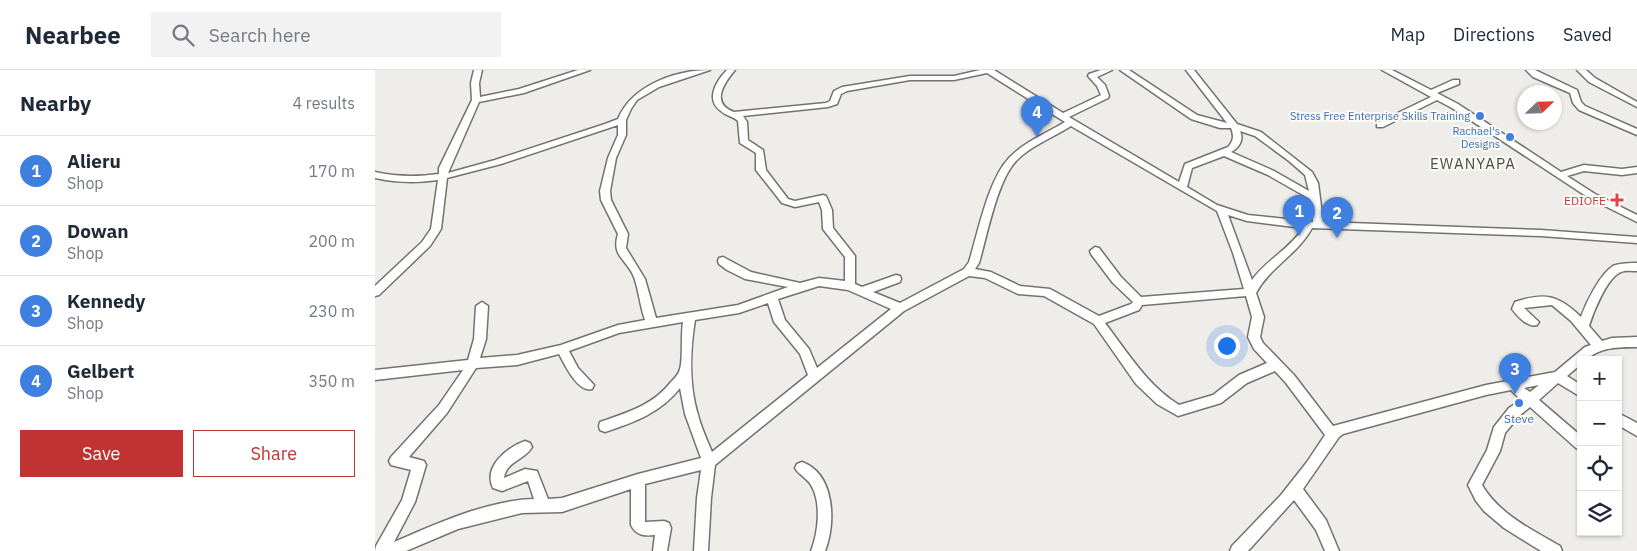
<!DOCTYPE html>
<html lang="en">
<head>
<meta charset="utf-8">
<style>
	body { margin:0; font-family:"IBM Plex Sans",sans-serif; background:#f2f2f3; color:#1f2937 }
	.controls { position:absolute; right:15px; bottom:15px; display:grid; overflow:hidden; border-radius:0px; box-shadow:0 1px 4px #0004 }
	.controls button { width:45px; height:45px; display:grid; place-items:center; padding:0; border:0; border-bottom:1px solid #e0e1e3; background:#fff; color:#1f2937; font:25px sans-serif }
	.compass { position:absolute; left:1142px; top:15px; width:45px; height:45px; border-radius:50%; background:#fff; box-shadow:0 1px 4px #0004; rotate:67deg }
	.you { position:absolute; left:851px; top:275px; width:18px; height:18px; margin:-12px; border:4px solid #fff; border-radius:50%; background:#1a73e8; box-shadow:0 0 0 8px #1a73e833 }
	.badge { display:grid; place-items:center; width:32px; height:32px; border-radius:50%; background:#c13332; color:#fff; font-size:16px; font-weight:700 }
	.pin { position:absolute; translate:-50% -41px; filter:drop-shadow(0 1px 2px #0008) }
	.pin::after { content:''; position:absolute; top:26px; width:18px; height:15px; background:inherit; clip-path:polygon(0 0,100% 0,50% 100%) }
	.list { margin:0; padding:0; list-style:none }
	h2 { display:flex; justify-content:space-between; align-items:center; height:65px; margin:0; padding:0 20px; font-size:21px }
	h2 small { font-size:16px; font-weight:400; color:#747a83 }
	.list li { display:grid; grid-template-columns:32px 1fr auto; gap:15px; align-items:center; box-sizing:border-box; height:70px; padding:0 20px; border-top:1px solid #e0e1e3 }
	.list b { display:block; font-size:19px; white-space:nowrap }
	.list p { margin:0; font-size:16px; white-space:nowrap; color:#747a83 }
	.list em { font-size:16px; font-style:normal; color:#747a83 }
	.actions { display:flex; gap:10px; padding:15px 20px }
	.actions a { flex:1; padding:11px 0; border:1px solid #c13332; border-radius:0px; text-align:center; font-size:18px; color:#c13332 }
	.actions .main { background:#c13332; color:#fff }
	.icon { flex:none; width:28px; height:28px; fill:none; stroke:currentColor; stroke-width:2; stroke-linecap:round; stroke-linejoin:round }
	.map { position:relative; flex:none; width:1262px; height:481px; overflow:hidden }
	header { display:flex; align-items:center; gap:30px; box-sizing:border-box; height:70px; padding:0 25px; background:#fff; border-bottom:1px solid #e0e1e3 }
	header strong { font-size:24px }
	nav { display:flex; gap:28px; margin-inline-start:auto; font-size:18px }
	.search { width:350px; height:45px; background:#f2f2f3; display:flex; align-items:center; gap:12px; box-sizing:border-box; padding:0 18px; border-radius:0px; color:#747a83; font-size:19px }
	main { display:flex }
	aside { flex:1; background:#fff }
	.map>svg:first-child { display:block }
</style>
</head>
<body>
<header>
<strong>Nearbee</strong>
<div class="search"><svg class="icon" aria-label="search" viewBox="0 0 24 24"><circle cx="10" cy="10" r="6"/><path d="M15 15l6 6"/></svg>Search here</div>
<nav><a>Map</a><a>Directions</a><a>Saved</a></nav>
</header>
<main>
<aside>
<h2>Nearby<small>4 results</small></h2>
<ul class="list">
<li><span class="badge" style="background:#3f7fe0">1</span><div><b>Alieru</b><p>Shop</p></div><em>170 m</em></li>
<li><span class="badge" style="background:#3f7fe0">2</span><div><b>Dowan</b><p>Shop</p></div><em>200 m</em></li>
<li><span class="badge" style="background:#3f7fe0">3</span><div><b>Kennedy</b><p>Shop</p></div><em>230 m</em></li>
<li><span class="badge" style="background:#3f7fe0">4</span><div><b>Gelbert</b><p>Shop</p></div><em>350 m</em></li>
</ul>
<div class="actions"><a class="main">Save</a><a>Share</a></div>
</aside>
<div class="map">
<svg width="1262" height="481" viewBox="0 0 1262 481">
	<rect width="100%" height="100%" fill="#efede9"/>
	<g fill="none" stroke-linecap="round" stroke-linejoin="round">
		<g stroke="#74726e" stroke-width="3">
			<path id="minor" d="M99,0h8l-3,13 1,14 39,-8 59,-19h12l-66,23 -45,9 -31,71 47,-13 110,-36 13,-5c14,-34 58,-49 92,-49l-51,17 -22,13 -6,9 -5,11v15l-10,23 -6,33 1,9 17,34 -2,14 19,31 11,39 82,-13 50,-18 -43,-8 -18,-9 -8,-6 -1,-3 1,-3 4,-1 28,15 49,11 19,-5 26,3v-24l-22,-28 -1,-19 -3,-8 -24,5 -13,-4 -26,-33v-17l-16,-10 -2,-22c-5,-5 -12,-5 -17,-10 -16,-11 -5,-30 6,-41h8c-11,13 -25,33 -1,42l92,-9 4,-2 4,-10 8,-4 68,-11h44l26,-6h14l69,43 38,-18 -4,-9 -9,-10 1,-2 12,-4h11l-15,7 8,8 4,11 -1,2 -39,19 110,65 6,-18 43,-17c6,-7 6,-11 3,-19h-11l-29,-9 -71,-49h9l68,45 30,8 -41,-53h8l43,54 24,8 51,40 6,11 5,39 218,8 96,7v6l-96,-7 -229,-8c-14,26 -42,39 -56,65l8,24 -4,20 3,6 31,32 39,51 153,-41 69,-13 30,-25 6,-2 -20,-24 -19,-16 -28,3 15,14 -2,3c-9,3 -20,-9 -25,-16l3,-7c30,-10 43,-7 66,15 5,-14 19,-43 32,-51 7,-3 17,-3 24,-3v8c-5,0 -12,-1 -16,1 -14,5 -28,41 -32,54l13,15 10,-3 25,-1v10c-19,0 -37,0 -51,13h-5v4l-14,12 14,9v12l-23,-14 -19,17 42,36v14l-5,-2 -46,-41 -11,9 -14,17 -5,18 -18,34c17,29 50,45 78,61l2,5h-21l-37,-23 -20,-17 -8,-10 -8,-16 19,-35 7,-23 15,-19 12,-8 -10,-10 -25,5 -143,39 -4,3 -36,52 23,31 13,31h-14l-9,-21 -22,-30 -46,51h-18l2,-5 49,-51 26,-33 18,-27 -39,-52 -11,-12 -28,12 -26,20 -43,13 -21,-12 -21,-20 -42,-60 -50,-28 -26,-2 -33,-16 -16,-2 -65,35 -189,154 -4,33 -3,53h-14l3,-53 4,-28 -56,14v38l19,-1 5,2 2,5 -4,23h-14l2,-16c-10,1 -19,1 -24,-10v-36l-69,23 -40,1 -64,16 -52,22h-31l1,-5 26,-46 9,-30 -20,-5 -2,-4 2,-4 48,-52 24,-35 -88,10v-10l93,-10 6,-21 2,-33 6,-4 6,4 -2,33 -6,19 37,-3 44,-10 57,-20 27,-5c-5,-14 -6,-29 -11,-43 -7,-18 -23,-20 -16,-43l-17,-34 -1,-9 8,-33 10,-23v-10l-117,39 -54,14 -6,51 -11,17 -51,49 -4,1v-10l47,-44 9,-13 7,-49c-22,3 -41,3 -63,-2v-6c22,5 41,5 64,2v-6l33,-68 -1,-17zM612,3l78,49c-18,11 -41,20 -56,36 -21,22 -31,75 -40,104l-5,7 -64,34 -27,-11 27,-10 1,-3 -1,-3 -4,-1 -34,12 -7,-3v-28l-22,-28 -1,-18 -6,-14 -3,-1 -28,6 -7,-2 -22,-29 -3,-20 -15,-10 -1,-18 -4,-6 85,-9 9,-3 4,-10 6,-3 63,-11h44zM696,56l146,85 16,42 11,36 -103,8 -20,-20 -22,-29 -4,-1 -5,4 1,3 22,29 20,19 -2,2 -32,12 -49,-27 -30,-3 -29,-14 -16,-3 4,-6c8,-27 18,-82 37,-102 14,-15 38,-24 55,-35zM865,61l15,5 34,25 16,14 4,16 -35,-20 -43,-19c8,-4 13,-12 9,-21zM849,86l44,19 42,24 3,23 -65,-7 -31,-10 -30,-18 5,-19zM853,145l19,6 56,7c-13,21 -37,32 -51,52zM444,216l29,4 43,19 -74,59 -8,-19 -24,-29 -7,-21zM871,226l6,21 -4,20 6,12 13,14 -28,12 -26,20 -34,10c-32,-20 -51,-52 -74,-82l34,-13 3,-5zM393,233l6,19 26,32 8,21 -96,77c-5,-12 -11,-25 -14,-37 -9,-29 -8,-65 -3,-95l44,-7zM308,252c-2,12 0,39 -3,47 -1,5 -6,10 -9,13 -19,24 -43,30 -71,40l-1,4 1,4 5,2c30,-10 55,-19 75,-44l5,26 16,44 -63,16 -76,24 -14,1 -11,-28 -12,-2 -21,9c2,-17 21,-18 28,-31l-2,-4 -5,-2c-19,7 -42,26 -32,47l9,3 26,-10 6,18c-46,1 -98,25 -140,43l21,-40 11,-37 -2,-4 -15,-4 38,-44 29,-45 41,-3 42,-11c6,11 19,39 33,35l2,-4 -16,-17 -9,-17 50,-18zM1164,315l-9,7 -6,-4z
				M1007,0h10l39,20 22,-10h6v4l-22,9 21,11 103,68 23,-7 38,4 15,-2v6l-15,2 -38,-4 -17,5 28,18 42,21v7l-48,-24 -137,-90 -15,-8 -54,27h-6v-4l54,-26z
				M1151,0h9l42,20 4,12 4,4 52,23v6l-58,-25 -6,-7 -3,-10 -37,-16z
				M1202,0h9l9,8 42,24v5l-48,-25z
				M1243,343l19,10v13l-19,-11z
				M427,392c33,12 34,61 23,89h-14c7,-18 11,-48 0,-66 -4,-7 -12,-10 -16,-17l2,-4z"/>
		</g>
		<use href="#minor" fill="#fff" fill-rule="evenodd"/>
	</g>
	<g fill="#3f7fe0" stroke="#fcfbf6" stroke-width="2">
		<circle cx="1105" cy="46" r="5"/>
		<circle cx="1135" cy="67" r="5"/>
		<circle cx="1144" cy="333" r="5"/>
	</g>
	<path fill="#e0444e" stroke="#fcfbf6" stroke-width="2" d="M1239.5 122.5h5v5h5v5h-5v5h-5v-5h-5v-5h5z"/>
	<g text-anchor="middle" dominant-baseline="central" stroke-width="4" stroke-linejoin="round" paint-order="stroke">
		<g font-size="11" fill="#366cbe" stroke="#fcfbf6" text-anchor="end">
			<text x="1095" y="46">Stress Free Enterprise Skills Training</text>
			<text x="1125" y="61">Rachael's<tspan x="1125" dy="13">Designs</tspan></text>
		</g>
		<g font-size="12" fill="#be3a42" stroke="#fcfbf6" text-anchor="end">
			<text x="1231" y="130">EDIOFE</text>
		</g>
		<g font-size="12" fill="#366cbe" stroke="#fcfbf6">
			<text x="1144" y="348">Steve</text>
		</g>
		<g font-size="15" letter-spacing="1" fill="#4d4c48" stroke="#fcfbf6">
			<text x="1098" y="93">EWANYAPA</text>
		</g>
	</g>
</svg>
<div class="controls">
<button>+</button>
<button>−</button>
<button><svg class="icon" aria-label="locate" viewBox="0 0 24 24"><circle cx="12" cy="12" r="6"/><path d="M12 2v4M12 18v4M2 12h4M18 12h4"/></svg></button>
<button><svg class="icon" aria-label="layers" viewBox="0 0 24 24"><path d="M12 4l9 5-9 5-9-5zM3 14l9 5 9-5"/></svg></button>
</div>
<svg class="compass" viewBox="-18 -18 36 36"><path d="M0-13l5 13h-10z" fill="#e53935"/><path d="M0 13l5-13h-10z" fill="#747a83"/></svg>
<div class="you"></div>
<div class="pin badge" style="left:924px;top:166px;background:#3f7fe0">1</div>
<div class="pin badge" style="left:962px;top:168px;background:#3f7fe0">2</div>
<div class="pin badge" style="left:1140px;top:324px;background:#3f7fe0">3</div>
<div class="pin badge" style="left:662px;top:67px;background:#3f7fe0">4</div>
</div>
</main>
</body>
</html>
